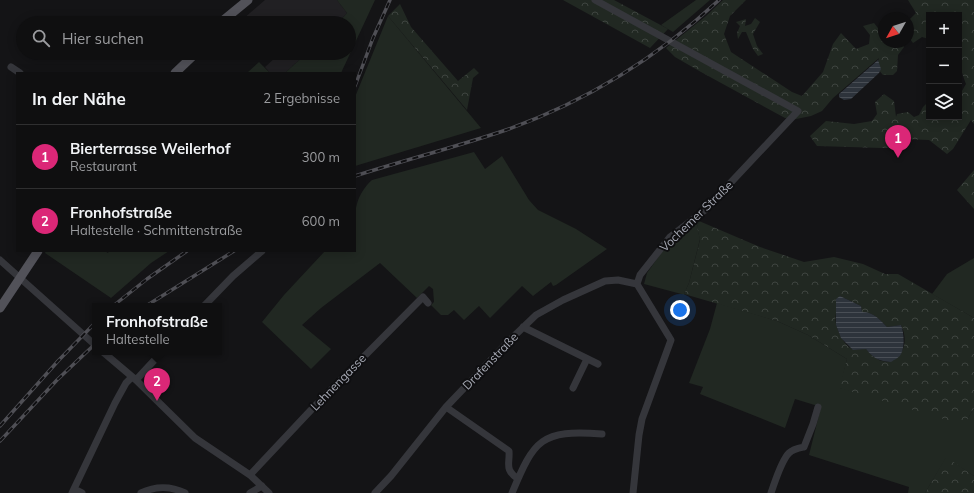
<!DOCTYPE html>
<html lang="de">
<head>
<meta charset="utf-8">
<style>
	body { margin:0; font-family:Mulish,sans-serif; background:#181819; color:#f1f3f6 }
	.controls { position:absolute; right:12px; top:12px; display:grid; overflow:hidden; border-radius:0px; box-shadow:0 2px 10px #0003 }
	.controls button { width:36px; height:36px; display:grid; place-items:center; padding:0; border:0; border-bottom:1px solid #2f2f30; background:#0f0f10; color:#f1f3f6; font:20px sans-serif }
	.compass { position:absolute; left:878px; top:12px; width:36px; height:36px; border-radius:50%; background:#0f0f10; box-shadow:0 2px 10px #0003; rotate:231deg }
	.you { position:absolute; left:680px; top:310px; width:14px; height:14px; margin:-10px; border:3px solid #fff; border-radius:50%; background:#1a73e8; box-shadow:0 0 0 6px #1a73e833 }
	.badge { display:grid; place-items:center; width:26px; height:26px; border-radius:50%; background:#db2777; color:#fff; font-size:13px; font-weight:700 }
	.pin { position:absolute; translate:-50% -33px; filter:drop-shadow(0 1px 2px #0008) }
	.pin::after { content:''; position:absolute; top:21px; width:14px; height:12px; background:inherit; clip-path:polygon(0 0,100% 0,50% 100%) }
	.popup { position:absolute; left:92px; top:303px; width:130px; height:52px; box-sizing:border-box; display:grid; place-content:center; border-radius:0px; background:#0f0f10; filter:drop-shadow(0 1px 3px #0005); font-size:13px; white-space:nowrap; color:#9b9c9f }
	.popup b { font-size:15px; color:#f1f3f6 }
	.popup::after { content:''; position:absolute; left:50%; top:100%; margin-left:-8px; border:8px solid transparent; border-top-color:#0f0f10 }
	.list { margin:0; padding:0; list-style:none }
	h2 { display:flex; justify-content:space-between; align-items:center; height:52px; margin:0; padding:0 16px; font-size:17px }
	h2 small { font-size:13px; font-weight:400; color:#9b9c9f }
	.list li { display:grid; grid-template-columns:26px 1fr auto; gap:12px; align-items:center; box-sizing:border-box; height:64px; padding:0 16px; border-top:1px solid #2f2f30 }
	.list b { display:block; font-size:15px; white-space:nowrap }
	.list p { margin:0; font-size:13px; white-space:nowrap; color:#9b9c9f }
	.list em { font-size:13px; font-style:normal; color:#9b9c9f }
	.icon { flex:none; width:22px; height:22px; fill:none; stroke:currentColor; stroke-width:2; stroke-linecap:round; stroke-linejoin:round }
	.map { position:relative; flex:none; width:974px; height:493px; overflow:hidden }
	.search { position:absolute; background:#0f0f10; box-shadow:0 2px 10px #0003; left:16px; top:16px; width:340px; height:44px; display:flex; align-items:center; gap:10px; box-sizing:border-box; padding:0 14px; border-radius:22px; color:#9b9c9f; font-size:15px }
	.panel { position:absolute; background:#0f0f10; box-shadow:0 2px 10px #0003; left:16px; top:72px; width:340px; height:180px; border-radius:0px }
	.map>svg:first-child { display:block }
</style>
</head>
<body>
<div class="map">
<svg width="974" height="493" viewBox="0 0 974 493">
	<defs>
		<pattern id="forest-crowns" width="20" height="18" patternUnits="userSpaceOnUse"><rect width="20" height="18" fill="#212822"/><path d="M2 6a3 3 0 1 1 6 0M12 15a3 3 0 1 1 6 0" fill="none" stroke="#3e4440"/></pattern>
		<pattern id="water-rules" width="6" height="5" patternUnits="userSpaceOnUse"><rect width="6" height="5" fill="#2d333b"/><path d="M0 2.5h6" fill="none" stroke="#494e55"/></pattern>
	</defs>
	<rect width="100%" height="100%" fill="#141416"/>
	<path fill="#212023" d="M265,0h72l10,13 -9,10h-92l-3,-4z
		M273,53h34l-22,20h-15l-5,-6 11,-10z"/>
	<path fill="#212822" d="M337,0h38l-34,73h-56l22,-20 3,3 3,-3h36v-30h-11l9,-10z
		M696,0h14l-37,32 -12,-7z
		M388,16l93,112 -126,38v-69z
		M259,62l11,11h-23z
		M474,152l11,17 17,-13 27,44 9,10 38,19 31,20 -51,36 -3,1 -2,-4 -18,14 -11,-10 -32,32 -11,-12 -15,14 -10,-10 -6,5h-7l-10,-10 3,-3 -1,-13 -4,-3 -12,12 -37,-35 -59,45 -19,17 29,24 -20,20 -49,-47 22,-27 41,-44h30c0,-27 -5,-51 17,-71z
		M696,220l3,1 -2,6 3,12 -11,44 -5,11 1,1 -41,-11 3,-11 24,-34z
		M46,251h59l3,2 1,-2h60l-18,12 -40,35 -66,-45z
		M974,258v60l-42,-24 15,-20z
		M717,303l60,18 31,14 39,24 -7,29 127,32 7,-12v68l-28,-18 -21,35h-17l1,-6 -100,-32 12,-48 -26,-8 -10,29 -85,-34 3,-7 -14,-4 21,-54z"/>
	<path fill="url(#forest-crowns)" fill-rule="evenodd" d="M563,0h51l54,29 -18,19z
		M723,0h23l-16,16 -6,18 7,18 61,40 10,4 21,-24 10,-28 8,-11 15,16 13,-5 1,-9 -7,-9 11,-3 7,9h3v10h17l3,5 -6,8 -1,16 -4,4h-10l-7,-8 3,-9 -46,40 -11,13 -11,5 -15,3 -11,-1 -84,-46 -26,-15 -9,-9 40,-32z
		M908,0h66v124l-3,-4 -18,29 -6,5 -18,-14 -25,-1 -9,8 -13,1 -65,-2 -7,-10 16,-15 28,3 18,-3 5,-7 -2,-12 9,-8 10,7 2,16 1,-3 11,-2 6,5 5,-2 4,-8 5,-5 1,15 10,2 3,-2h17v-21l7,-12c-5,-14 -12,-32 -4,-46l-3,-4v-19h-30v24l-7,-2 -9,6 -5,-7v-15l8,-8z
		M400,4l11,23 47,54 16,-13 5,5 -6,5 -6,32 -79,-94z
		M755,18l5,4 -7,12 4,12 6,8 -5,2 -5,-7 -7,-17h-4l-4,7 -1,-6 3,-7 -4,-4 10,-3 -1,7 6,-2z
		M974,170v39l-17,-19z
		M699,221l61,26 44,15 30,-5 29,7 22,10h13l76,44v90l-7,12 -10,3 -118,-35 8,-29 -39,-24 -31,-14 -93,-27 5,-11 11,-43 -3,-13zM840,296l21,10 1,6c12,0 17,7 25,15l14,-2c13,25 -11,54 -35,24 -4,0 -10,1 -13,0 -8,-2 -15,-17 -17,-25 -2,-8 2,-20 4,-28z
		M946,457l28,19v17h-49z"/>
	<path fill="url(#water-rules)" d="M878,60l3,9 -2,4 -28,26 -7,1 -5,-3v-3z
		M840,296l21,10 1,6c12,0 17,7 25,15l14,-2c3,7 4,22 0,29 -1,3 -7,6 -10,8 -12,-1 -17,-3 -25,-13l-13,1 -12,-12 -5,-13v-26z"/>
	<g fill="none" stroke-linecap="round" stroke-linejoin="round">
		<path stroke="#35363b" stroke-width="7" d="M595,0l203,111 -93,99 -35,27 -30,38 -3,9 34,56 -29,79 -3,16 -6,58
			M11,67l9,6
			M0,260l95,85
			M204,306l29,-30 29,-25
			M523,327l75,37
			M103,352l33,28 59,58 55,37 19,18
			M136,380l26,-28
			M573,388l14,-29
			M446,407l63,44c1,13 -5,18 9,28
			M250,475l61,-65 112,-113 5,6
			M74,489l8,4
			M72,493l43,-90 11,-20 6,-6
			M141,493c14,-7 30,-7 44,0
			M250,493l12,-7
			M375,493l16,-17 55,-69 63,-66 27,-26 27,-15 42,-19 13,-1 19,4
			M512,493c22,-53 29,-64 90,-59
			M771,493c4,-11 10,-32 18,-40 4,-4 10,-5 15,-6l9,-23 5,-17"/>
		<path stroke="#525259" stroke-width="9" d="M220,23l28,-23
			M175,73l21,-20
			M0,308l38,-57"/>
		<g stroke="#4f4f55" stroke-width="3.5">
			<path id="rail" d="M355,86l18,-48 17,-38
				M355,176c50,-16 101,-29 151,-46 79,-28 152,-73 213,-130
				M113,306l34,-27 40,-28
				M146,306l88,-55
				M0,426l58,-65 37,-38
				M0,441l57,-61 38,-36"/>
		</g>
		<use href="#rail" stroke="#0f0f11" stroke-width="2" stroke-dasharray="6" stroke-linecap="butt"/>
	</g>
	<g text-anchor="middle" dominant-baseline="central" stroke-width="4" stroke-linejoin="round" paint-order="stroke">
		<g font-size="12" fill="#a7aab5" stroke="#0f0f11">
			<text transform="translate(696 216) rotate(-44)">Vochemer Straße</text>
			<text transform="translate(490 361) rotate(-46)">Drafenstraße</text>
			<text transform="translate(338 382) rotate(-46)">Lehnengasse</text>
		</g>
	</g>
</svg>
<div class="controls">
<button>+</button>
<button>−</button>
<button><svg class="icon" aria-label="layers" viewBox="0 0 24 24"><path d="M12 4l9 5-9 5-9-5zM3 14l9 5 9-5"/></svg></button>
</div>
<svg class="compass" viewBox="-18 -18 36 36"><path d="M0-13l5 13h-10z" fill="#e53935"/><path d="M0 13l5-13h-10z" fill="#9b9c9f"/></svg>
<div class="you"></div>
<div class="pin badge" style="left:898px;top:158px">1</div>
<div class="pin badge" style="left:157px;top:401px">2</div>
<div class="popup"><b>Fronhofstraße</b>Haltestelle</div>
<div class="search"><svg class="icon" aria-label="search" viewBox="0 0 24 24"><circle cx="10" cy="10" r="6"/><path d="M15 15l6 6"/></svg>Hier suchen</div>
<section class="panel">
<h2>In der Nähe<small>2 Ergebnisse</small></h2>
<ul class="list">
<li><span class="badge">1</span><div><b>Bierterrasse Weilerhof</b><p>Restaurant</p></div><em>300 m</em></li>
<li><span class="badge">2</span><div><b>Fronhofstraße</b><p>Haltestelle · Schmittenstraße</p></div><em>600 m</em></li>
</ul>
</section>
</div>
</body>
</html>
